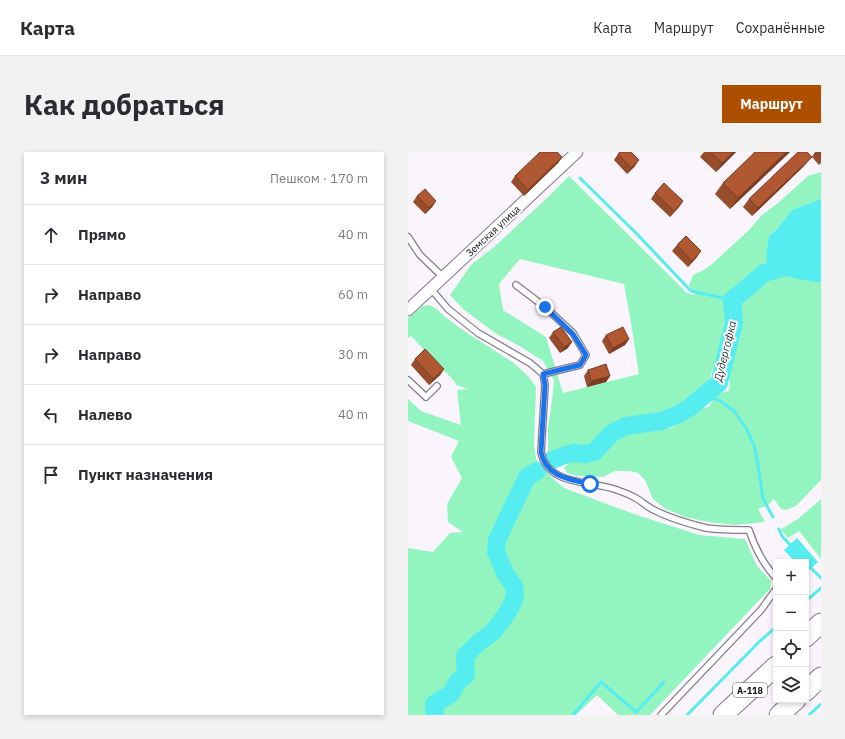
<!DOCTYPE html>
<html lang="ru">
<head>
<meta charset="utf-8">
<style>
	body { margin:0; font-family:"IBM Plex Sans",sans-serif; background:#f2f2f3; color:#2b2b33 }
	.controls { position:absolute; right:12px; bottom:12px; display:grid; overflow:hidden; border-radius:0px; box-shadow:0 2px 6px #0003 }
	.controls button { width:36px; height:36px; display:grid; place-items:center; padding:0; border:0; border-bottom:1px solid #e1e1e2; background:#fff; color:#2b2b33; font:20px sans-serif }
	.stop { position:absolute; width:12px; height:12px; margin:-9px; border:3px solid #1a73e8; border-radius:50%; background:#fff }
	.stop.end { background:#1a73e8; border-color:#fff; box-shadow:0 1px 4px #0008 }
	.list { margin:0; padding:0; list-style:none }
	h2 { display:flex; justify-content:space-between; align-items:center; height:52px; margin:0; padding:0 16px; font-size:17px }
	h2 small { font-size:13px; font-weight:400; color:#7c7c81 }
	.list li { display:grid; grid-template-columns:26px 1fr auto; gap:12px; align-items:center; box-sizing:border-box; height:60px; padding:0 16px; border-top:1px solid #e1e1e2 }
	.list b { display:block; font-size:15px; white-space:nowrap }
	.list em { font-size:13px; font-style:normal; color:#7c7c81 }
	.icon { flex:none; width:22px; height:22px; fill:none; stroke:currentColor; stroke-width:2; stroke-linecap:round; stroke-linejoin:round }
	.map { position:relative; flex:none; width:413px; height:563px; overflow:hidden; border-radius:0px }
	header { display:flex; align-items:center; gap:24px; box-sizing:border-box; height:56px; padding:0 20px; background:#fff; border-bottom:1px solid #e1e1e2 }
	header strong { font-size:19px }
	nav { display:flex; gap:22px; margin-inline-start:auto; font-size:14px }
	.intro { display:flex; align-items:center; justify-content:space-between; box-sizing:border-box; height:96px; padding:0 24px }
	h1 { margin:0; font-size:28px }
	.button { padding:10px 18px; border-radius:0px; background:#ae4f00; color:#fff; font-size:14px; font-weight:700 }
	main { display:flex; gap:24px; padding:0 24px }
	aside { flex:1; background:#fff; border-radius:0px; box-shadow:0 2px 6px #0003 }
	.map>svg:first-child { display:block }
</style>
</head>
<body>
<header>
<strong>Карта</strong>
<nav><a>Карта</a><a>Маршрут</a><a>Сохранённые</a></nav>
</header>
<div class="intro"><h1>Как добраться</h1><a class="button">Маршрут</a></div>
<main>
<aside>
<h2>3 мин<small>Пешком · 170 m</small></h2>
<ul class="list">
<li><svg class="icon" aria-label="ahead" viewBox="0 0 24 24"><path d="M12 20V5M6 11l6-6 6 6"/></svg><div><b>Прямо</b></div><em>40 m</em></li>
<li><svg class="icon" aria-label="right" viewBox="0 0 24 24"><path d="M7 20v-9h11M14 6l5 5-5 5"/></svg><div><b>Направо</b></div><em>60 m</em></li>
<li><svg class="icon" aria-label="right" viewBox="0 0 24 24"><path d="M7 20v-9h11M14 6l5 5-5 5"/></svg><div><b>Направо</b></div><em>30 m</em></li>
<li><svg class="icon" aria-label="left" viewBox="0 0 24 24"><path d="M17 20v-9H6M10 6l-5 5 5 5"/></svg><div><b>Налево</b></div><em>40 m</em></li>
<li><svg class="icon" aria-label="arrive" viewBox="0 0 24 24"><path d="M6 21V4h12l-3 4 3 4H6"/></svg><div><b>Пункт назначения</b></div></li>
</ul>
</aside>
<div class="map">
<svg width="413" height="563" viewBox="0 0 413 563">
	<rect width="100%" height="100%" fill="#faf5fd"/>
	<path fill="#92f5c0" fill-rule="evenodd" d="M413,20v26l-3,2 -26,10 -14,18 -9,8 22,35 30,6v203l-25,26 -10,4 -5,-1 -7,-10 -6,6 -10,4 7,13 -29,3 -22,-2 -29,-6 -19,-8 -13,-10 -8,-19 -7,-7 -8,-2h-15l-12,6 -26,-1 -10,-3 -3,-5 6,-6h10l21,-7 8,-7 7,-8 10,-5 11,-4 33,-3 12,-6 19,-14 8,-1c4,-10 8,-14 20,-16l1,-12 -8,11 -8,5 -5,-6 12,-24 -1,-12 -3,4 -10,29 -23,19 -22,9 -35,8 -22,8 -15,19 -25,2 -17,6v-29l4,-28 2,-20 -11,-19 -22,-14 -26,-14 -32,-24 -13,-14 21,-30 23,-18 52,-48 23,-23 118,117 8,2 -6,-10 4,-10 11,-5 8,-6 37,-34 13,-15 16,-12 30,-27zM112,107l104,25 7,39 8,51 -76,19 -17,-56 -43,-27 -4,-26z
		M21,153l8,4 7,7 23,17 47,30 15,14 7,10 -2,58 2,14 15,18 13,11 70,26 65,21 46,4 12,27 14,15 -1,8 -120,126h-32l-21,-20 -21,20h-168v-167l25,4 17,-19 13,-1 -15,-10 -1,-18 15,-26 -11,-21 8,-16 -51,-20v-22l13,12 40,14 -4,-35 11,-1 -12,-4 -1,-3 -44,-46 -3,2v-20l15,-12z
		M413,347v60l-22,-28 -11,7 -7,-9 17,-10z"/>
	<path fill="#56edf0" d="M413,46v79l-30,-6 -14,8 -6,-4 -5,-18 3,-21 9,-8 14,-18 26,-10z
		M389,386l21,24 -12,11v-11h-11l-11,-12z"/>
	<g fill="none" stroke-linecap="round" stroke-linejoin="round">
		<path stroke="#56edf0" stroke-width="3" d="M172,26l56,55 55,58 41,9
			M297,244l14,4 15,11 12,17 8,17 4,20 5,34 10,18
			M371,377l3,7 10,11
			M398,411l15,15
			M398,449l15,-13
			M165,563l28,-33 35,30 28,-30
			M279,563l73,-74 16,-14
			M401,563l12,-11"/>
		<path stroke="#56edf0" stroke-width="18" d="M142,309l15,-6 9,-2 11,1 9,-2 18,-19 14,-7 35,-5 18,-7 10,-6 30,-25 15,-60 -2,-23 14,-11 18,-16 21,-6 30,6h6
			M27,563l-1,-11 17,-10 7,-13 8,-6 -1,-19 13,-13 15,-11 13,-17 9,-17 -1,-12 -9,-13 -9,-21 1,-12 30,-63 10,-6"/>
		<g stroke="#847c89" stroke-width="8">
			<path id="lane" d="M0,85l12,18 23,22
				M108,133l29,22 28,26 13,22 -6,10 -37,9
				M23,137l17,20 30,24 52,30 13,11 2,11 -4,67c7,35 50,28 76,38 6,2 11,4 17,7 6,3 11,8 18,12 15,8 38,15 54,19 14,2 29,2 43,2 6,18 14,34 27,48
				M0,228l18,17 11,-11
				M253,563l100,-105 15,-21"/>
		</g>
		<g stroke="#847c89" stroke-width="13">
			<path id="street" d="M0,158l169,-158"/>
		</g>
		<g stroke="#847c89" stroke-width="21">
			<path id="highway" d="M398,485l15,-14
				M398,539l15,-14
				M315,563l53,-49
				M371,563l17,-15"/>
		</g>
		<use href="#lane" stroke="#fff" stroke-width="5.5"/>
		<use href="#street" stroke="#fff" stroke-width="11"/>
		<use href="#highway" stroke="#fff" stroke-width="19"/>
	</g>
	<path fill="#974c2b" d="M296,0h32l-20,20 -16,-15z
		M382,0l-60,57 -15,-15 8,-11z
		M407,0h6v11l-2,2 -7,-8z
		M210,2l17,12 -8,8 -13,-14z
		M154,5l-4,6 -34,33 -13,-14 4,-6z
		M397,13l-53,51 -9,-9 6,-8z
		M247,41l28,8 -4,6 -9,10 -19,-18z
		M9,44l19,5 -4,6 -7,7 -12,-12z
		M269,93l20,12 -9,10 -16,-16z
		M145,180l15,16 -8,5 -11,-15z
		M198,183l23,4 -4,6 -16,9 -7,-13z
		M7,207l29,10 -4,6 -11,10 -18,-20z
		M180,218l22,6 -4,6 -19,5 -3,-11z"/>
	<path fill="#7b3e23" d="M325,0h3l-20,20 6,-9z
		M378,0h4l-60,57 8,-11z
		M154,5l-4,6 -34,33 4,-6z
		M404,5l-7,8 -53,51 6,-8z
		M231,8l-4,6 -8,8 4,-6z
		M28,49l-4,6 -7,7 4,-6z
		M275,49l-4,6 -9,10 4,-6z
		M293,99l-4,6 -9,10 4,-6z
		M221,187l-4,6 -16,9 4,-6z
		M164,190l-4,6 -8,5 4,-6z
		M36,217l-4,6 -11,10 4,-6z
		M202,224l-4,6 -19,5 4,-6z"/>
	<path fill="#b05832" stroke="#7b3e23" d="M132,0h17l5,5 -34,33 -13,-14z
		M212,0h11l8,8 -8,8 -13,-14z
		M302,0h23l-11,11z
		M347,0h31l-48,46 -15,-15z
		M390,0h9l5,5 -54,51 -9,-9z
		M409,0h4v5z
		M256,31l19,18 -9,10 -19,-18z
		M17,37l11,12 -7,7 -12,-12z
		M278,84l15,15 -9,10 -15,-16z
		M153,175l11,15 -8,5 -11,-15z
		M215,175l6,12 -16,9 -7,-13z
		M17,197l19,20 -11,10 -18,-20z
		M198,212l4,12 -19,5 -3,-11z"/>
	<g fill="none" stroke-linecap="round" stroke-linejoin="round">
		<path stroke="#1a73e8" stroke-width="5" d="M137,155l28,27 13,21 -6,10 -37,9 2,11 -4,67c5,25 28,27 49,32"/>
	</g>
	<g text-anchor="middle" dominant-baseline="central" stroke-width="4" stroke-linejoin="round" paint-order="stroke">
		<rect fill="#fff" stroke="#59575a" stroke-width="1" x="325" y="531" width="34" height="14" rx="3"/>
		<g font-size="9" font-weight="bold" fill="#120f14">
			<text x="342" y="538">А-118</text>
		</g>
		<g font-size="10" fill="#120f14" stroke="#fff">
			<text transform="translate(85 79) rotate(-43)">Земская улица</text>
		</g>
		<g font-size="11" font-style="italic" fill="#162f2f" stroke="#fff">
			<text transform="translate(317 199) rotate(-76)">Дудергофка</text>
		</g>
	</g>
</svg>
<div class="controls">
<button>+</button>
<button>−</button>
<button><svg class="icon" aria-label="locate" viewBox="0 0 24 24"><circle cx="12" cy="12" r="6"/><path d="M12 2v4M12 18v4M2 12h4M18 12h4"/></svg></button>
<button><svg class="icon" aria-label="layers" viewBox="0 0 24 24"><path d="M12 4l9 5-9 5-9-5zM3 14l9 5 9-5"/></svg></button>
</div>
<div class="stop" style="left:182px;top:332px"></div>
<div class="stop end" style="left:137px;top:155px"></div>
</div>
</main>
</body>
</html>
